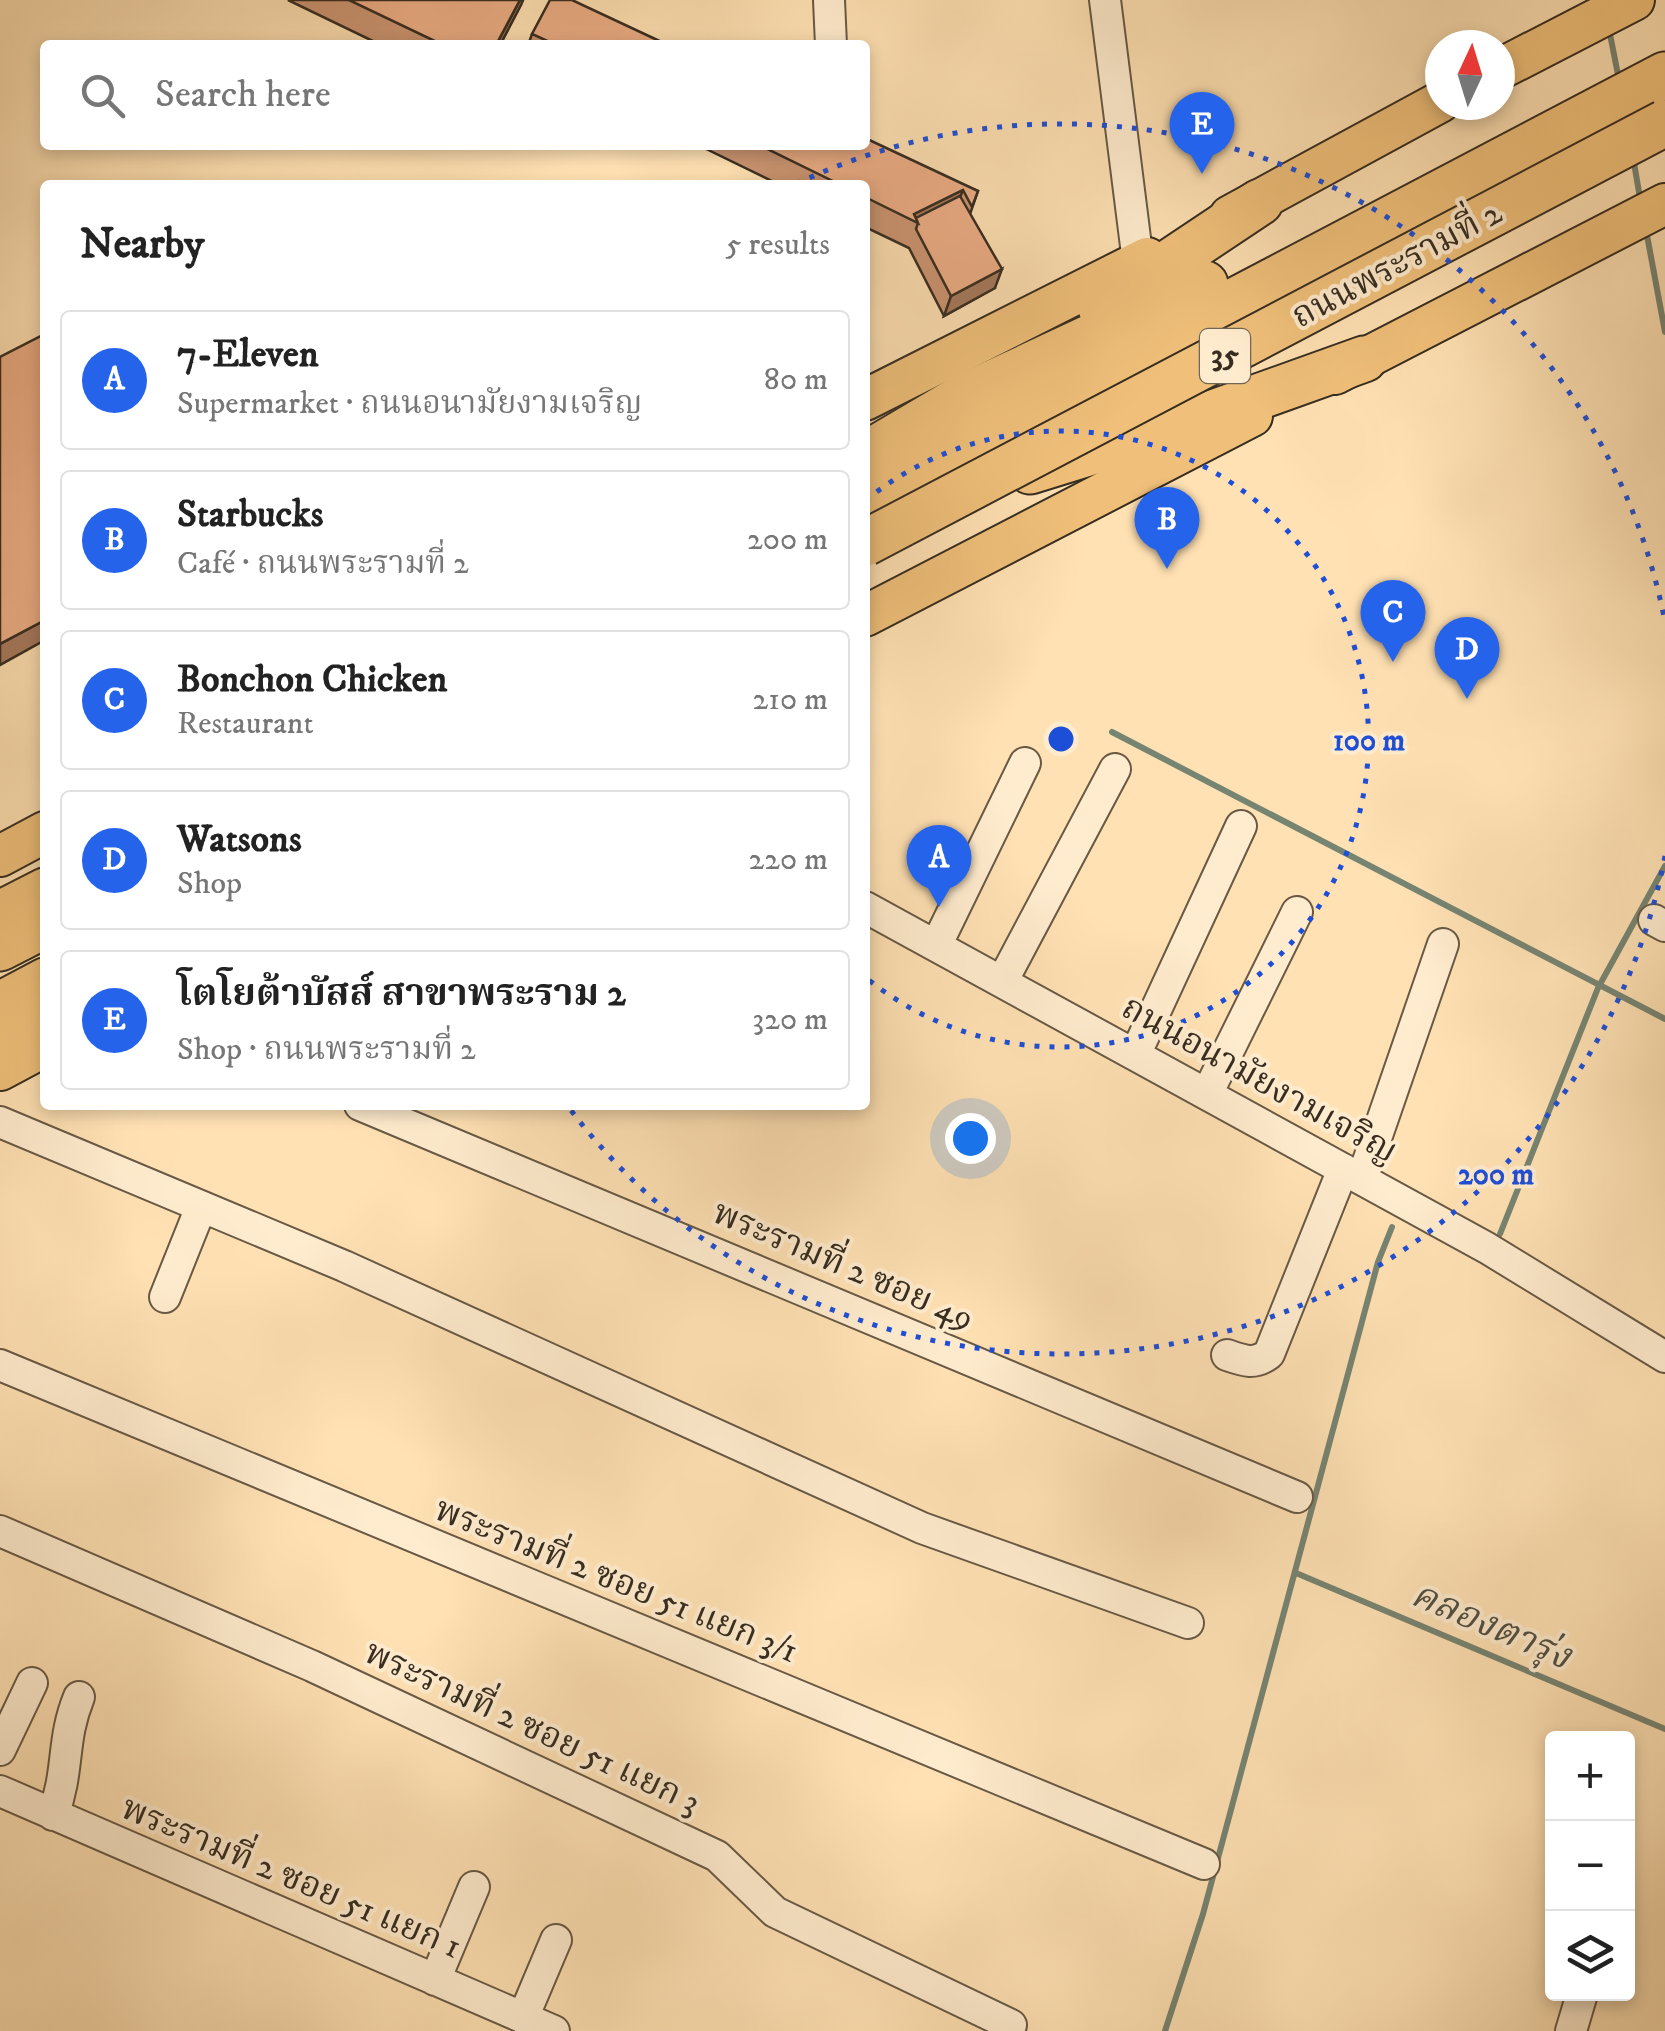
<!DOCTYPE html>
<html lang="en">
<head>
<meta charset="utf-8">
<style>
	body { margin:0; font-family:"IM FELL DW Pica","Noto Serif Thai",serif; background:#f6f6f6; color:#222 }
	.controls { position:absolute; right:30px; bottom:30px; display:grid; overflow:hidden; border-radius:10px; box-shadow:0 5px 15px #0003 }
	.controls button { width:90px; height:90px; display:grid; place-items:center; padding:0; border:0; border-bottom:2px solid #e0e0e0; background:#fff; color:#222; font:50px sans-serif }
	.compass { position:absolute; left:1425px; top:30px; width:90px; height:90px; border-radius:50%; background:#fff; box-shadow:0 5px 15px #0003; rotate:4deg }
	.you { position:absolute; left:970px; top:1138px; width:35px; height:35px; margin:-25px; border:8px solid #fff; border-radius:50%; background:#1a73e8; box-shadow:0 0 0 15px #1a73e833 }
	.badge { display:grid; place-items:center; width:65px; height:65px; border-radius:50%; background:#2563eb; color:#fff; font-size:32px; font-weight:700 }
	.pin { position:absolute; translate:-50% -82px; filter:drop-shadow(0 2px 5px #0008) }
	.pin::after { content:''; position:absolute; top:52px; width:35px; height:30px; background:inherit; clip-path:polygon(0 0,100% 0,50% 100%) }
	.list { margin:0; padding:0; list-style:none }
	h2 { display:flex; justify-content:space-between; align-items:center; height:130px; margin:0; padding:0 40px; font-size:42px }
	h2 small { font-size:32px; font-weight:400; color:#767676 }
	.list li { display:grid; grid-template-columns:65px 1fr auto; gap:30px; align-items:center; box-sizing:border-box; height:140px; margin:0 20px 20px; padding:0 20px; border:2px solid #e0e0e0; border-radius:10px }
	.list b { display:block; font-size:38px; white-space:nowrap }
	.list p { margin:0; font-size:32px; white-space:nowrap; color:#767676 }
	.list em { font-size:32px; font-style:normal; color:#767676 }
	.icon { flex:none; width:55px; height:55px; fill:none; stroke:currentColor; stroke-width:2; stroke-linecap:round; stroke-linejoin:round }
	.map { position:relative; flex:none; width:1665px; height:2031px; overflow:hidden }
	.search { position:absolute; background:#fff; box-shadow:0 5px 15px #0003; left:40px; top:40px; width:830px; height:110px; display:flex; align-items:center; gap:25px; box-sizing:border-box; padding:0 35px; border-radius:10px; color:#767676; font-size:38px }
	.panel { position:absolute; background:#fff; box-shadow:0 5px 15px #0003; left:40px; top:180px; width:830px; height:930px; border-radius:10px }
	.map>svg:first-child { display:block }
</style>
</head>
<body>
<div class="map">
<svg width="1665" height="2031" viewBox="0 0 1665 2031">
	<rect width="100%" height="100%" fill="#ffe1b3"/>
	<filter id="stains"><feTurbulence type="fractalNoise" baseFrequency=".002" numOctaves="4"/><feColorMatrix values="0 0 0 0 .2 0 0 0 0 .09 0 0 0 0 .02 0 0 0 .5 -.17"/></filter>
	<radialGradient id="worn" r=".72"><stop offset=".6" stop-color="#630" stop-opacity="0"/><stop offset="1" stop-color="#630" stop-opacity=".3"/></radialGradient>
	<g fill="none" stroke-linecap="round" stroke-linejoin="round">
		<path stroke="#768472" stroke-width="6" d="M1609,29l10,51
			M1633,157l7,41
			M1646,230l19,102
			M1112,732l553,287
			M1500,1234l98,-246 67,-122
			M1296,1573l369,156
			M1165,2031l38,-117 175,-652 14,-35"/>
		<g stroke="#685945" stroke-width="34">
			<path id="minor" d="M829,0l2,45
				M1105,0l33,262
				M865,907l622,341 178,109
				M1654,920l11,6
				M936,946l89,-183
				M1002,982l113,-213
				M1135,1055l106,-229
				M1207,1094l90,-182
				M360,1105l937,392
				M0,1122l344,144 578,262 266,95
				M1362,1179l81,-235
				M165,1297l36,-90
				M1227,1355c17,6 27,10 42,-1l74,-185
				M0,1365l1204,499
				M0,1531l312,135 405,190 58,56 236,113
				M0,1750l32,-67
				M0,1791l554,240
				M53,1815c17,-46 8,-74 26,-118
				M435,1980l39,-93
				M523,2018l33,-78
				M1571,2031l11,-37"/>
		</g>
		<g stroke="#362c20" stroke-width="44">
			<path id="major" d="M1500,69l134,-69
				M1230,216l210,-114
				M1335,374l330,-170
				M865,400l282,-142
				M865,616l387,-200
				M0,856l45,-24
				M0,1070l45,-24"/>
		</g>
		<g stroke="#362c20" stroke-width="49">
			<path id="highway" d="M1101,308l159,-106
				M865,455l100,-59 240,-112
				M1030,471l158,-49 176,-63
				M865,495l800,-420
				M0,914l45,-23
				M0,948l45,-23
				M0,1005l45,-24
				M0,1044l45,-24"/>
		</g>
		<use href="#minor" stroke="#ffecce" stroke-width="30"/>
		<use href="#major" stroke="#f0c07a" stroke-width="40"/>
		<use href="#highway" stroke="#f0c07a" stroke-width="45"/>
		<g stroke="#362c20" stroke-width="49" stroke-linecap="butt">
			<path id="highway-bridge" d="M865,543l800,-420"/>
		</g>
		<use href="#highway-bridge" stroke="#f0c07a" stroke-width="45"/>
	</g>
	<path fill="#cb9572" stroke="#362c20" stroke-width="2.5" d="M288,0h235l-23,45h-119z
		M532,34l136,11h-140z
		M698,145h167l113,46 -8,23 25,74 -51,28 -35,-68 -44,-21v-42h-85z"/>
	<path fill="#a5795d" stroke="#362c20" stroke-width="2.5" d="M520,0h3l-2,5 -21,40h-4z
		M963,190l-10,25 -35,8 -4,-9z
		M1002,269l-7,19 -51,28 7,-20z
		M45,620v20l-45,25v-21z"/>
	<path fill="#ecad85" stroke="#362c20" stroke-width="2.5" d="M349,0h171l-24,45h-53z
		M550,0h22l96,45h-112l-24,-11z
		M865,138l113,53 -6,16 -9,-17 -49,24 4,9 -53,-26v-12h-24l-82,-40h106z
		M960,196l42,73 -51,27 -35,-67 2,-6 -2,-5z
		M41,336l4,7v277l-45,24v-287z"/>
	<g fill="none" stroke="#1d4ed8" stroke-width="5" stroke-dasharray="5 10">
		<path d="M865 501A308 308 0 1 1 865 977"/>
		<path d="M1665 856A615 615 0 0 1 570 1109M796 184A615 615 0 0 1 1665 622"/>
	</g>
	<g text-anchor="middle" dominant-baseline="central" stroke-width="8" stroke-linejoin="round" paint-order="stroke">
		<rect fill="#ffecce" stroke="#726654" stroke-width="2.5" x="1200" y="329" width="50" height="54" rx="8"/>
		<g font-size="32" font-weight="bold" fill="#362c20">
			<text x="1225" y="356">35</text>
		</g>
		<g font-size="35" fill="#362c20" stroke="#ffecce">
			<text transform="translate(1397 265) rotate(-28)">ถนนพระรามที่ 2</text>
			<text transform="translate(1259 1080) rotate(29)">ถนนอนามัยงามเจริญ</text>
			<text transform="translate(843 1266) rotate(23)">พระรามที่ 2 ซอย 49</text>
			<text transform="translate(616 1581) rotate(22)">พระรามที่ 2 ซอย 51 แยก 3/1</text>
			<text transform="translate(532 1728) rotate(25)">พระรามที่ 2 ซอย 51 แยก 3</text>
			<text transform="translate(291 1878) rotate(23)">พระรามที่ 2 ซอย 51 แยก 1</text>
		</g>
		<g font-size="38" font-style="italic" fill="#515042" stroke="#ffecce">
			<text transform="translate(1491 1626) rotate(23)">คลองตารุ่ง</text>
		</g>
	</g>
	<circle cx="1061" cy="739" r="15" fill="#1d4ed8" stroke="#ffecce" stroke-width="5"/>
	<g font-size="30" text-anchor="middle" font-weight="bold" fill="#1d4ed8" stroke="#ffecce" stroke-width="8" stroke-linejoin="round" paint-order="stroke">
		<text x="1369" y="750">100 m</text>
		<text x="1496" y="1184">200 m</text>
	</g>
	<rect width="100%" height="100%" filter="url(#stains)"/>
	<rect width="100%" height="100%" fill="url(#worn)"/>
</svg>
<div class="controls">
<button>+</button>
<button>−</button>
<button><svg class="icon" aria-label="layers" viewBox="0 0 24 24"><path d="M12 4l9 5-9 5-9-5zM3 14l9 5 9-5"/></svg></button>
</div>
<svg class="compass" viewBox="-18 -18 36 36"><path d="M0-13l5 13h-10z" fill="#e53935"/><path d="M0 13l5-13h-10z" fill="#767676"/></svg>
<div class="you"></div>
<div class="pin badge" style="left:939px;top:907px">A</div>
<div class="pin badge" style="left:1167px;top:569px">B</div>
<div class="pin badge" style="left:1393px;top:662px">C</div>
<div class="pin badge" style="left:1467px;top:699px">D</div>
<div class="pin badge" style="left:1202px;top:174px">E</div>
<div class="search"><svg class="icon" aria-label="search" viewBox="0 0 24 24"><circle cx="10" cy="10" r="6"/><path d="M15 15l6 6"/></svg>Search here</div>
<section class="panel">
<h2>Nearby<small>5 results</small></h2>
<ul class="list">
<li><span class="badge">A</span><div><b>7-Eleven</b><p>Supermarket · ถนนอนามัยงามเจริญ</p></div><em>80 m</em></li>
<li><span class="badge">B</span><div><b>Starbucks</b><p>Café · ถนนพระรามที่ 2</p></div><em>200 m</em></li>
<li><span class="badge">C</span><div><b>Bonchon Chicken</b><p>Restaurant</p></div><em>210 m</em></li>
<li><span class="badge">D</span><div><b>Watsons</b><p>Shop</p></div><em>220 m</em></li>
<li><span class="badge">E</span><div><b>โตโยต้าบัสส์ สาขาพระราม 2</b><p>Shop · ถนนพระรามที่ 2</p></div><em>320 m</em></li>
</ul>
</section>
</div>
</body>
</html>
